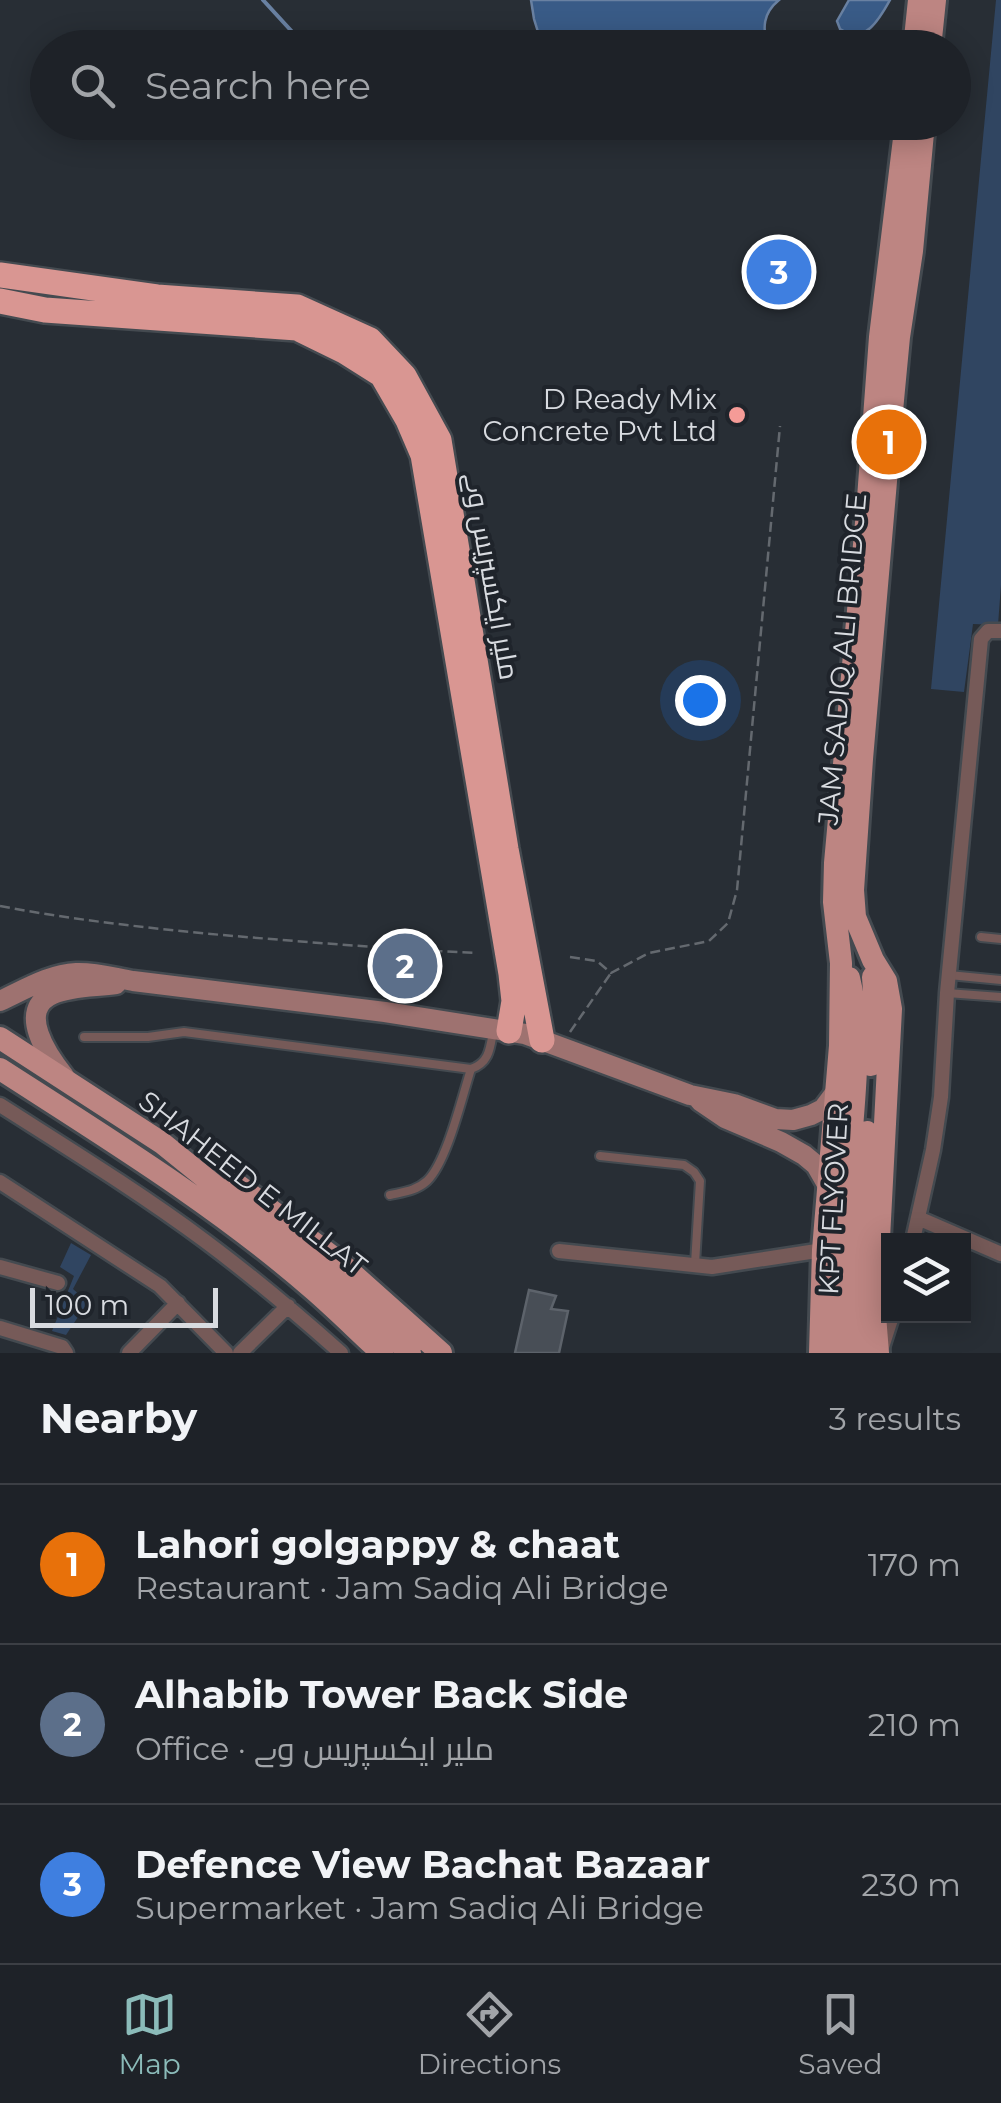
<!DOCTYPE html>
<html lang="en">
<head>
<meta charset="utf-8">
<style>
	body { margin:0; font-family:Montserrat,Cairo,sans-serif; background:#262a30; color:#f1f3f6 }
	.controls { position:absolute; right:30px; bottom:30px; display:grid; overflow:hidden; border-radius:0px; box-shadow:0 5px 25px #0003 }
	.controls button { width:90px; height:90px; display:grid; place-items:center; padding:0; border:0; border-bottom:2px solid #3c3f45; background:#1e2228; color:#f1f3f6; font:50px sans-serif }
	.scale { position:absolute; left:30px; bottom:25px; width:188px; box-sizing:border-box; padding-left:10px; border:5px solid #d8dbe0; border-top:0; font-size:28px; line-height:35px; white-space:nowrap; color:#d8dbe0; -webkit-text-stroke:8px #1f242b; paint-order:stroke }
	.you { position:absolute; left:700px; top:700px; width:35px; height:35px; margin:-25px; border:8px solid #fff; border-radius:50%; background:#1a73e8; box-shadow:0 0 0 15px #1a73e833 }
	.badge { display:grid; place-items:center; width:65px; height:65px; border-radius:50%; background:#8bbbb9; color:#fff; font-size:32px; font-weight:700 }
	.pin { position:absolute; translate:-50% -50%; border:5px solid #fff; box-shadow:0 2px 10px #0006 }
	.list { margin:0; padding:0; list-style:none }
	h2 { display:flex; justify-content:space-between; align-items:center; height:130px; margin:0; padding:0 40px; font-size:42px }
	h2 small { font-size:32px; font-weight:400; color:#a1a4a8 }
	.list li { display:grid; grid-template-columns:65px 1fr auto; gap:30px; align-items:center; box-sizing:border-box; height:160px; padding:0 40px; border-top:2px solid #3c3f45 }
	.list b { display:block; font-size:38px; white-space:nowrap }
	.list p { margin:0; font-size:32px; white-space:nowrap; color:#a1a4a8 }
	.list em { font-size:32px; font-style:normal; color:#a1a4a8 }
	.icon { flex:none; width:55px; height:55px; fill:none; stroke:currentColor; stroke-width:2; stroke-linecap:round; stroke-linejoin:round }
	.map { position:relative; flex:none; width:1001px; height:1353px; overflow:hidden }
	.search { position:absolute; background:#1e2228; box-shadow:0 5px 25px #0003; left:30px; right:30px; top:30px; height:110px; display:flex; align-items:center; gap:25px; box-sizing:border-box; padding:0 35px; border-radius:55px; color:#a1a4a8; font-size:38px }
	.sheet { height:610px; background:#1e2228 }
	nav { display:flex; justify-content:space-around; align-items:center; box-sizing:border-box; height:140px; border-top:2px solid #3c3f45; background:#1e2228; font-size:28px; color:#a1a4a8 }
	nav a { display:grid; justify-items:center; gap:5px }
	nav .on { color:#8bbbb9 }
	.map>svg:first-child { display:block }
</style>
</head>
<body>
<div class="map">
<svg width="1001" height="1353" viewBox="0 0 1001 1353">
	<rect width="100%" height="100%" fill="#282e35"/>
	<path fill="#304561" d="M996,0h5v585l-3,40 -25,-1 -9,68 -33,-3z
		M71,1243l20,12 -18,34 15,13 -22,33 -14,-4 22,-55 -14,-9z"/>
	<path fill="#395b87" stroke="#6981a2" stroke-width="2.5" d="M531,0h248c-16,13 -17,28 -11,47l-225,1 -9,-29z
		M849,0h41c-11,20 -25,45 -50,29l-3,-8z"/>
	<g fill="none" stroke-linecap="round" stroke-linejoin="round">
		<path stroke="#6981a2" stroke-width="4" d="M263,0l44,48"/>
	</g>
	<path fill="#484e56" stroke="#5d636b" stroke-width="2.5" d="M529,1290l27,6 -5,13 17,2 -9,42h-44z"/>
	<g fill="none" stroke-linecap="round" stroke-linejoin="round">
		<g stroke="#444a50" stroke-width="12">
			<path id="lane" d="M981,937l20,2
				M949,975l52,5
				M947,993l54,4
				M84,1037h64l36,-5 287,37c18,-6 19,-20 22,-37
				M600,1156l84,9 10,7 6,9 -5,83
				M390,1195c13,-3 26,-4 37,-14 20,-19 35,-84 44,-112"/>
		</g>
		<g stroke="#444a50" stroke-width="19">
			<path id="street" d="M0,1105c69,44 139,87 205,136 47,35 92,73 136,112
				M0,1182l160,104 66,67
				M918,1218l83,36
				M913,1240l20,-90 8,-53 6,-104 34,-354 7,-8h13
				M559,1251l153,16 111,-17
				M0,1267l58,16
				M0,1328l62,19 4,6
				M882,1347l10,-31
				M129,1353l49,-50
				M240,1353l48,-47"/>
		</g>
		<g stroke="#444a50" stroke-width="25">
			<path id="secondary" d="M0,1001c24,-11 50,-27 76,-28 19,-1 39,5 57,8l252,31 140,22 165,61 44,9 41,15 18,1 18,-5 12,-6 12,-16
				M64,1076c-16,-20 -48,-66 -11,-82 19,-8 43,-7 63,-10
				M700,1101l25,17 56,24 23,13 12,10 12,21"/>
		</g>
		<g stroke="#444a50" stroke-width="28">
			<path id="primary" d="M914,48l5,-48
				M930,48l5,-48
				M0,1038l162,105 161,130 87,80
				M871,1065l4,-60 -2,-28
				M0,1069c107,69 218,137 314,221 23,20 45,42 68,63
				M235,1183l103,78 103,92
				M820,1353l3,-103 17,-204 1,-83 -7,-61 1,-39 32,-351 13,-175 26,-215
				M839,1353c0,-67 5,-133 11,-199 4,-59 13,-119 -1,-176
				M856,1353v-35l11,-186
				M878,1353l-3,-38 16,-306 -5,-28 -13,-21 -18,-43 -2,-27 9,-131 31,-359 6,-63 13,-86 12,-129"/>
		</g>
		<g stroke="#444a50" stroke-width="30">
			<path id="highway" d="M0,275l157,22 140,10 73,33 34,36 35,64 67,409 36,191
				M0,301l45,9 252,18 47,23 38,24 26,45 15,35 88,519 3,27 -5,30"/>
		</g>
		<path stroke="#64696f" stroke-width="2.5" stroke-dasharray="10 5" stroke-linecap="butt" d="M0,906c73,14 148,22 222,29 84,7 169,14 254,18
			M570,957l27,4 14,12 38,-20 60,-12 19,-18 9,-33 43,-464
			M570,1032l41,-59"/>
		<use href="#lane" stroke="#765a58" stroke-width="8"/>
		<use href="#street" stroke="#765a58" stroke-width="14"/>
		<use href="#secondary" stroke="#9e7270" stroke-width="20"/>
		<use href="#primary" stroke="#bd8582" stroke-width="22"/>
		<use href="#highway" stroke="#d99692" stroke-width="25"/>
	</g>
	<circle fill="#f59b97" stroke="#1f242b" stroke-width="4" cx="737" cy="415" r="10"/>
	<g text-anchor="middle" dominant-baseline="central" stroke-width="8" stroke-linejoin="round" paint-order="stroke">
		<g font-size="28" fill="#d8dbe0" stroke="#1f242b" text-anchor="end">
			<text x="717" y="399">D Ready Mix<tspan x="717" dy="32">Concrete Pvt Ltd</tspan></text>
		</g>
		<g font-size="28" fill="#d8dbe0" stroke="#1f242b">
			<text transform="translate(492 576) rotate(80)">ملیر ایکسپریس وے</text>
			<text transform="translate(842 659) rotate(-85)">JAM SADIQ ALI BRIDGE</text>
			<text transform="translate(253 1183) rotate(38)">SHAHEED E MILLAT</text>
			<text transform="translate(833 1199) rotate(-87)">KPT FLYOVER</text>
		</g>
	</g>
</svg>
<div class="controls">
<button><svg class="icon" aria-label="layers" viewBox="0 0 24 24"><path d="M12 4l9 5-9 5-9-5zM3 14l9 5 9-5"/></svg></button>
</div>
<div class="scale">100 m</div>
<div class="you"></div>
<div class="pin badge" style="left:889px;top:442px;background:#e8710a">1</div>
<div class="pin badge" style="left:405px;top:966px;background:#5c6f8a">2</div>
<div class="pin badge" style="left:779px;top:272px;background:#3f7fe0">3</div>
<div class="search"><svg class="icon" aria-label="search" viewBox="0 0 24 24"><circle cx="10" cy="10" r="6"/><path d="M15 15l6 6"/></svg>Search here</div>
</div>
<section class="sheet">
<h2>Nearby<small>3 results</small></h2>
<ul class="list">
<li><span class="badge" style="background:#e8710a">1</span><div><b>Lahori golgappy &amp; chaat</b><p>Restaurant · Jam Sadiq Ali Bridge</p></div><em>170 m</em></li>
<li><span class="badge" style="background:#5c6f8a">2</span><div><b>Alhabib Tower Back Side</b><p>Office · ملیر ایکسپریس وے</p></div><em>210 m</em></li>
<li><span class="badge" style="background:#3f7fe0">3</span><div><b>Defence View Bachat Bazaar</b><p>Supermarket · Jam Sadiq Ali Bridge</p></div><em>230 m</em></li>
</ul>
</section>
<nav>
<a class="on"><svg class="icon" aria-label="map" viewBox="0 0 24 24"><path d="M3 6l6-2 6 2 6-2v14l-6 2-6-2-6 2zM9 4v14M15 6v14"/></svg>Map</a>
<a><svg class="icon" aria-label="directions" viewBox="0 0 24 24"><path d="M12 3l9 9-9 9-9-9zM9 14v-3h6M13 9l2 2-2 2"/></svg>Directions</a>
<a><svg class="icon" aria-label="saved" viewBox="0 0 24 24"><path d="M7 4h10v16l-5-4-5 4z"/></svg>Saved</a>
</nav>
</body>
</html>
